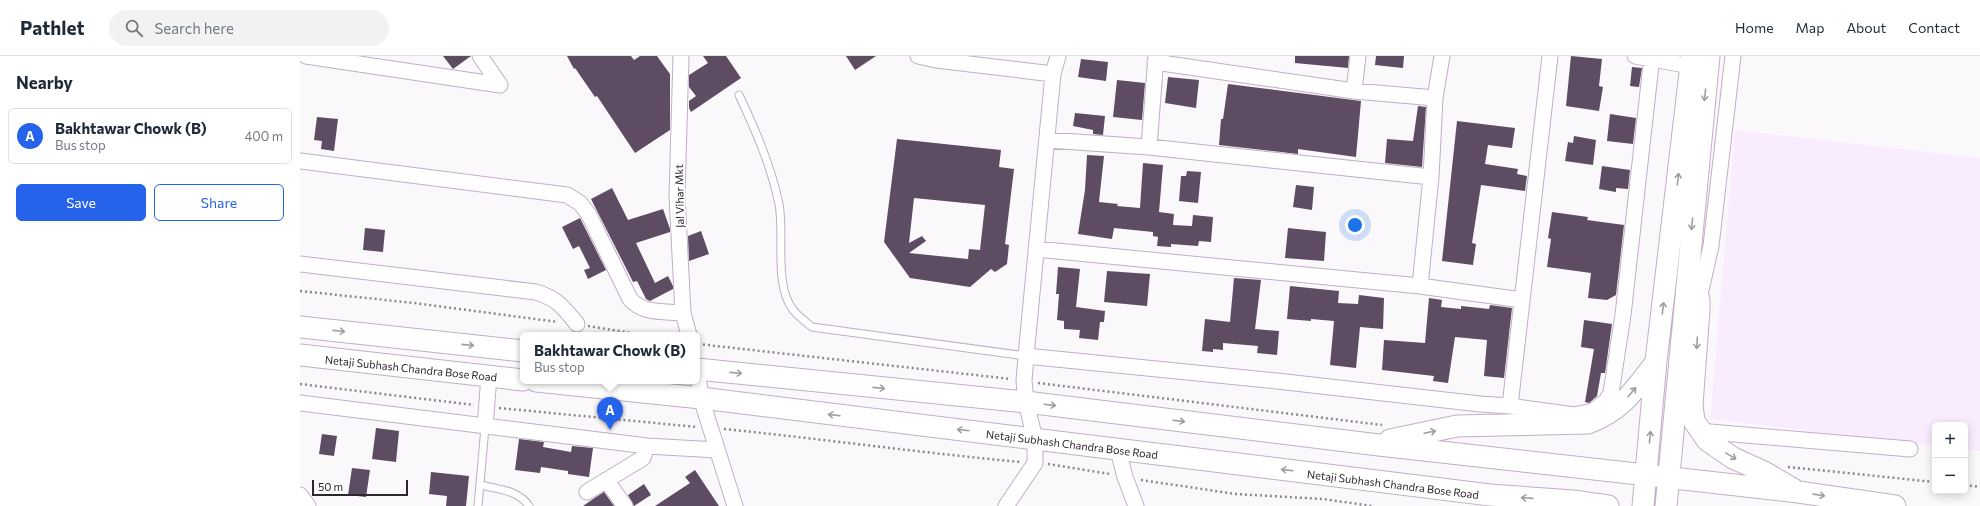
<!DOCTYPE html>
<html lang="en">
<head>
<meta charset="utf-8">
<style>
	body { margin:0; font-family:Commissioner,sans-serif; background:#f2f2f3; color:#1f2937 }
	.controls { position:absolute; right:12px; bottom:12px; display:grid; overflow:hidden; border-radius:6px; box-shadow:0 2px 10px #0003 }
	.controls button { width:36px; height:36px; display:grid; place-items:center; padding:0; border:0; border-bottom:1px solid #e0e1e3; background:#fff; color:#1f2937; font:20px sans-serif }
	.scale { position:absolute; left:12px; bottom:10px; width:96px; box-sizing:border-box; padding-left:4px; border:2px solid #2d262f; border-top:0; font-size:11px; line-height:14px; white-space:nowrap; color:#2d262f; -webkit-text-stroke:3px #fff; paint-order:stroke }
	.you { position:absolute; left:1055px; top:169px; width:14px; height:14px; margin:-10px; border:3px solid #fff; border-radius:50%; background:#1a73e8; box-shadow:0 0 0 6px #1a73e833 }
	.badge { display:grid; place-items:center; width:26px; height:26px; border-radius:50%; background:#2563eb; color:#fff; font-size:13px; font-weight:700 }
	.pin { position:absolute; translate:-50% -33px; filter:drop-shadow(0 1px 2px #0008) }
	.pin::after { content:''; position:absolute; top:21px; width:14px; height:12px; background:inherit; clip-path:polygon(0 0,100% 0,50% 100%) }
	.popup { position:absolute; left:220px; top:276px; width:180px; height:52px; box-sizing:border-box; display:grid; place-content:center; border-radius:6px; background:#fff; filter:drop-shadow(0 1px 3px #0005); font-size:13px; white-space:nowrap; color:#747a83 }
	.popup b { font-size:15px; color:#1f2937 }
	.popup::after { content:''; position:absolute; left:50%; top:100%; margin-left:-8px; border:8px solid transparent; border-top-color:#fff }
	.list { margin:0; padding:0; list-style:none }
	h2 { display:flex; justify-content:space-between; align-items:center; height:52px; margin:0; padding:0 16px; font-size:17px }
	h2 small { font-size:13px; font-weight:400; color:#747a83 }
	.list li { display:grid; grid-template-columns:26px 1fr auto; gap:12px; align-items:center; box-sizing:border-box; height:56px; margin:0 8px 8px; padding:0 8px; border:1px solid #e0e1e3; border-radius:6px }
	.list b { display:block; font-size:15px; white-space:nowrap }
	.list p { margin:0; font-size:13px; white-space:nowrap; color:#747a83 }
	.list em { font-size:13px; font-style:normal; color:#747a83 }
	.actions { display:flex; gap:8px; padding:12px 16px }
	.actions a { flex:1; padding:9px 0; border:1px solid #2563eb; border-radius:6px; text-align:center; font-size:14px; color:#2563eb }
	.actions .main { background:#2563eb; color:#fff }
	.icon { flex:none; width:22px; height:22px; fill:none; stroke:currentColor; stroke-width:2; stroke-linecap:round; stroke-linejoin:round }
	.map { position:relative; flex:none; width:1680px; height:450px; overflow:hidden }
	header { display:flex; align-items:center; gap:24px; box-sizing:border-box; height:56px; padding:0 20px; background:#fff; border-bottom:1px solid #e0e1e3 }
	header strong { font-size:19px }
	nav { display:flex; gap:22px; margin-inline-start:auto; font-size:14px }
	.search { width:280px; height:36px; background:#f2f2f3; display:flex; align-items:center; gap:10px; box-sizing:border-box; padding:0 14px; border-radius:22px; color:#747a83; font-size:15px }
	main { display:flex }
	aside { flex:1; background:#fff }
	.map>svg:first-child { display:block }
</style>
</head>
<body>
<header>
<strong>Pathlet</strong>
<div class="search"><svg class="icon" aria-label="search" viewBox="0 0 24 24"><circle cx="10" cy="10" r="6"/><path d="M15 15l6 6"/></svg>Search here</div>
<nav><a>Home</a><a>Map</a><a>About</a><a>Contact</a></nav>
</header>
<main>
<aside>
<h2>Nearby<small></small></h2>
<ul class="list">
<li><span class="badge">A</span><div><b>Bakhtawar Chowk (B)</b><p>Bus stop</p></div><em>400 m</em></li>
</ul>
<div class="actions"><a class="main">Save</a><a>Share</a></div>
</aside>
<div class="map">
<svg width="1680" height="450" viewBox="0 0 1680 450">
	<rect width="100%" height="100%" fill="#fbf8fc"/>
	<path fill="#f9ecfe" d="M1435,74l245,28v293l-15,-2v-24h-30v21l-225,-27z"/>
	<path fill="#5d4c62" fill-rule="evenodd" d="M143,0h28l-18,13z
		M267,0h64l3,4 6,-4h17l13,18v56l-35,23 -38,-57 -2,1 -20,-29 -1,1z
		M403,0h23l15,22 -50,34 -2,-4v-7l7,-5 -7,-9v-12l19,-12z
		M546,0h30l-21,14z
		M995,0h54l-1,12 -53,-5z
		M1076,0h28l-1,12 -28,-3z
		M1271,0l31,3 -3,27 4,1 -4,24 -33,-5z
		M781,3l27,3 -2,19 -28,-4z
		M1332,11l10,1 -3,19 -9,-1z
		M868,21l31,3 -3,28 -31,-5z
		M817,24l28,3 -3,37 -29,-3z
		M928,28l133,17 -5,56 -58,-8v5l-79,-9 2,-26h2z
		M1118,50l8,1 -4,60 -37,-4 2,-24 26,2z
		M775,57l30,3 -2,19 -10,-1v-4l-20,-4z
		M1310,58l26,4 -3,26 -26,-3z
		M17,61l21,2 -4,32 -13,-2 1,-8 -8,-1z
		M1157,65l58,7 -3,20 -24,-3 -3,19 33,5 -1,5 10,2 -2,15 -44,-6 -9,58 4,1 -3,21 -31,-4z
		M1274,80l22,4 -3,25 -28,-4 3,-19 5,1z
		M597,83l104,11 -2,17 15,2 -9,75 4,1 -2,19 -12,8 -4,-3 -21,18 -60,-9 -26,-36zM614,142l71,7 -5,45 -11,-1 -1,10 -59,-6 17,-12 -4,-5 -13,7z
		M787,99l17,1 -5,46 19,2 -1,2 23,2 3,-45 20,2 -4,47 15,2 -1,11 19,1 1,-11 20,2 -2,25 -12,-1 -1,5 -27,-2v3l-14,-1 1,-9 -5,-1v-4l-39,-4 -2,11 -34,-5 7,-44z
		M1302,110l28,4 -2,19 -12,-1v4l-17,-3z
		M887,115l14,1 -3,31 -19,-2 2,-25h5z
		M996,129l18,2 -2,23 -19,-3z
		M312,132l16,32 35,-11 7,20v3l-34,11 19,40 13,-7 5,10v3l-23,12 -4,-2 -9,-18 -4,1 -42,-83z
		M1252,156l36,5 -1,3 37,5 -8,70 -9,5 -19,-2 3,-25 -44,-6 4,-28 -3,-1z
		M280,162l26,52 -18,9 -4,-9 6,-2 -11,-22 -6,3 -11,-22z
		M65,172l20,2 -2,22 -20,-2z
		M988,172l38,4 -2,29 -39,-3z
		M401,175l8,23 -20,7 -1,-25z
		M758,211l22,2 -4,38 29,4 -1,11h-4l-2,18 -19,-2 1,-8 -16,-1v-8l-7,-1 2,-26h-3z
		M807,215l43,3 -3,32 -43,-4z
		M934,222l27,2 -6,49 24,2 -2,24 -20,-2 1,-7 -35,-3v7l-10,-1v3l-11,-1 3,-32 25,3z
		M990,230l49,5 -1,12 20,1 1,-9 25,3 -1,31 -23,-2 -4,41 -26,-3 4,-44 -23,-2v2l-24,-2z
		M1129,242l13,2 -1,7 20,2v-3l28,3 1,-4 22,3 -8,70 -20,-2 3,-36 -32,-3 -7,46 -15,-2 1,-5 -52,-6 2,-30 41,3z
		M1284,264l28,4 -7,49h-4l-4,23 -8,7 -4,-1 9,-53 -13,-2z
		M76,372l23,3 -3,31 -24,-3z
		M22,378l15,2 -3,20 -15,-2z
		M219,383l25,3 -1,5 28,5 1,-6 21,2 -4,29 -21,-3v-3l-27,-4 -1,6 -25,-3z
		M52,412l18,2 -4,27 -18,-2z
		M395,414l24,36h-64l35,-23 -5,-6z
		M131,416l38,4 -3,30h-20l1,-10 -18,-2z
		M344,428l7,11 -17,11 -6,-11z
		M304,436l10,14h-31l10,-7z"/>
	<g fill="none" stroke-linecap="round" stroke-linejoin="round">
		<g stroke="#c0afc5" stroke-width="9">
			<path id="lane" d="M439,39c17,36 32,71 40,109 6,31 -6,82 15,107 5,6 12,11 18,16l214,29
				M180,429c18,4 38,5 49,21
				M178,450l7,-79"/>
		</g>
		<g stroke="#c0afc5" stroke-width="17">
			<path id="street" d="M6,0l194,29
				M180,0l20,29
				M381,0l-4,140 6,117 6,22
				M618,0l18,4 117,14
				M1335,0l56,10
				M855,6l199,29 81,7
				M1054,35l4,-35
				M747,84l102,7 282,30
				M849,91l7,-91
				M0,105l267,34 13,8 9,12 41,84c13,15 33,12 53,14
				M736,193l384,37 102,14
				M0,208l236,28c22,7 27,15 41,32
				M1120,230l11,-109 4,-79 7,-42
				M1399,243l12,-53 22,-190
				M726,300l251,25 203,23 30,2 64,9 19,-4 13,-10 5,-8 12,-78 29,-259
				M397,313l4,29 34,108
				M0,347l347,43 70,4
				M1210,350l40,-350
				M185,371l4,-51
				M1399,375l211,18
				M818,394l7,27 11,29
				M306,424l19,26
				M287,436l56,-34 4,-12
				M0,439l8,11
				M706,450l29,-43v-24l-9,-37 -2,-21 2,-25 27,-282 5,-18"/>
		</g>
		<g stroke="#c0afc5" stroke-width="23">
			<path id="secondary" d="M1393,226l6,18v10l-7,95 2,16 13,19 26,18 31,14 29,17
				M0,271l223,24
				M0,299l223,25
				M397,313l329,33 353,43 419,47 97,14
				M236,325l165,17 789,97 83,6 35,5
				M1090,384l67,-14 131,-3c34,-13 46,-32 68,-61
				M1343,450l13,-145 36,-305
				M1366,450l43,-450"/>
		</g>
		<path stroke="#8c878e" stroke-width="2.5" stroke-dasharray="2 3" stroke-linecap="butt" d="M0,235l114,12 144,19
			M288,270l56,9
			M398,288l313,35
			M738,327l344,42
			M0,328l174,21
			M199,352l198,19
			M424,373c99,10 198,24 297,33
			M748,408l62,10
			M1488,411l147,15
			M841,424l95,14 87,5 49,7
			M1665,429l15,2"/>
		<use href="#lane" stroke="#fff" stroke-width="7"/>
		<use href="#street" stroke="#fff" stroke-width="15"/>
		<use href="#secondary" stroke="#fff" stroke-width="21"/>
	</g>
	<defs><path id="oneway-shaft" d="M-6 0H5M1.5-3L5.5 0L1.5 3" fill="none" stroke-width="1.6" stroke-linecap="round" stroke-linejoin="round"/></defs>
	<g stroke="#a09da1">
		<use href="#oneway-shaft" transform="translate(1405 39) rotate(96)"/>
		<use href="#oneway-shaft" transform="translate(1378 123) rotate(-83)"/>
		<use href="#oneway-shaft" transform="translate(1392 168) rotate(96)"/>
		<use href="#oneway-shaft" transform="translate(1363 252) rotate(-83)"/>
		<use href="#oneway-shaft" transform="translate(39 275) rotate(6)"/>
		<use href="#oneway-shaft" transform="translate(1397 287) rotate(93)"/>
		<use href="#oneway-shaft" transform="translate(168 289) rotate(6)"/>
		<use href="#oneway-shaft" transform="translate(436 317) rotate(6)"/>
		<use href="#oneway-shaft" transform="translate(579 332) rotate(6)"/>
		<use href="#oneway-shaft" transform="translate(1332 336) rotate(-49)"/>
		<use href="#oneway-shaft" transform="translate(750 349) rotate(7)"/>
		<use href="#oneway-shaft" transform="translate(534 359) rotate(-173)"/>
		<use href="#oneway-shaft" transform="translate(879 365) rotate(7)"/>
		<use href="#oneway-shaft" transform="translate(663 374) rotate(-173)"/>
		<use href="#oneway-shaft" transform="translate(1130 376) rotate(-12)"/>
		<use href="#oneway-shaft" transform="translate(1350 381) rotate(-85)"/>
		<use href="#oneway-shaft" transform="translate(1431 400) rotate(31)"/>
		<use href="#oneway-shaft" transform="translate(987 414) rotate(-173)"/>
		<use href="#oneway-shaft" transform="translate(1519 439) rotate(8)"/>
		<use href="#oneway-shaft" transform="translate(1227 442) rotate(-176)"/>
	</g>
	<g text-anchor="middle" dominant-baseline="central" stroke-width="4" stroke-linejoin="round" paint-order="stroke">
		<g font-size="11" fill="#2d262f" stroke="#fff">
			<text transform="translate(379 140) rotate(-91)">Jal Vihar Mkt</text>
			<text transform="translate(111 312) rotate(6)">Netaji Subhash Chandra Bose Road</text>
			<text transform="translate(772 388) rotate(7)">Netaji Subhash Chandra Bose Road</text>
			<text transform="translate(1093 428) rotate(7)">Netaji Subhash Chandra Bose Road</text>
		</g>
	</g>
</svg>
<div class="controls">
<button>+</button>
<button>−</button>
</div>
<div class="scale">50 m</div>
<div class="you"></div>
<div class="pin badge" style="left:310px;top:374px">A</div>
<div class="popup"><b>Bakhtawar Chowk (B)</b>Bus stop</div>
</div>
</main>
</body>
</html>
